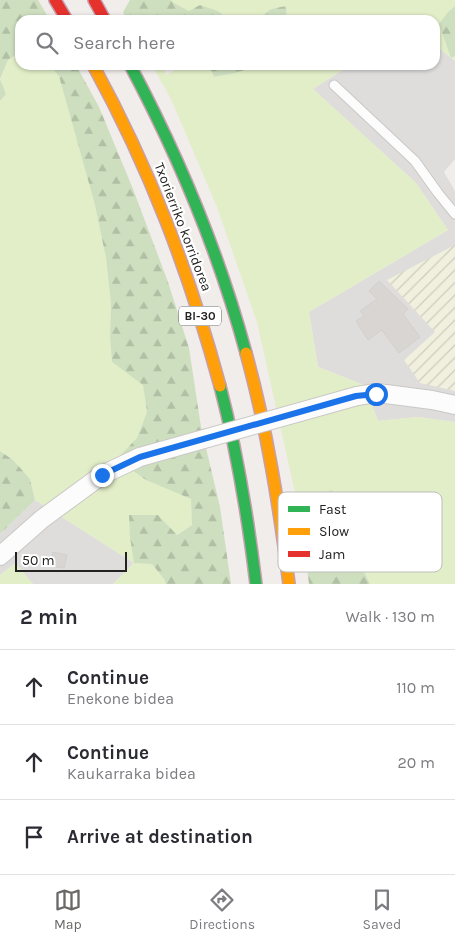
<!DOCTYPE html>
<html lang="en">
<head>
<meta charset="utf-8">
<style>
	body { margin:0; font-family:Karla,sans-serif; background:#f7f7f7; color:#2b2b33 }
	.scale { position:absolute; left:15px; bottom:12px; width:112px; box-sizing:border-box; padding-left:5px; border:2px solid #222; border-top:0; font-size:14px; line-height:18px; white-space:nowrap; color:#222; -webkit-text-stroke:4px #fff; paint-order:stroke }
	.stop { position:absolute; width:15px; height:15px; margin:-11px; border:4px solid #1a73e8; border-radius:50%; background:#fff }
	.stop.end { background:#1a73e8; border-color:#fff; box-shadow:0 1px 5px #0008 }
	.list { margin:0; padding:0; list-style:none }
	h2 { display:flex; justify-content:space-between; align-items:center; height:65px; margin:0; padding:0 20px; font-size:21px }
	h2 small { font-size:16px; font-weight:400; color:#7c7c81 }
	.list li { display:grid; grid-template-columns:32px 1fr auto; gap:15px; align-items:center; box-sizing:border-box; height:75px; padding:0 20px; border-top:1px solid #e1e1e2 }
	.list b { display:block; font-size:19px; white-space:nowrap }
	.list p { margin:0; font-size:16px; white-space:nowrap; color:#7c7c81 }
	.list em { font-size:16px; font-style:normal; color:#7c7c81 }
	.icon { flex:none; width:28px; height:28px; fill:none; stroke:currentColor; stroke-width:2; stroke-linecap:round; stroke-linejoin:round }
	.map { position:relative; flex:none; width:455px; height:584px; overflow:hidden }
	.search { position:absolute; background:#fff; box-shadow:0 1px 4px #0004; left:15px; right:15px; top:15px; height:55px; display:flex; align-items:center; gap:12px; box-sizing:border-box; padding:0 18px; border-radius:15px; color:#7c7c81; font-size:19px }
	.sheet { height:290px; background:#fff }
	nav { display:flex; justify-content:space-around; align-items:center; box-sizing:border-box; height:70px; border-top:1px solid #e1e1e2; background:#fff; font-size:14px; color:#7c7c81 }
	nav a { display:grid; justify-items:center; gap:2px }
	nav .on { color:#6a6968 }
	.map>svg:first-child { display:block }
</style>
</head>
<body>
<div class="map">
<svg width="455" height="584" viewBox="0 0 455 584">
	<defs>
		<pattern id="farmland-furrows" width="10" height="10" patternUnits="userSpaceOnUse" patternTransform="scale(1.25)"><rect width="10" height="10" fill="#f1efdd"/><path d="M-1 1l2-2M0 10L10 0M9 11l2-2" fill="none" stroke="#cecdbd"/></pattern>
		<pattern id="forest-firs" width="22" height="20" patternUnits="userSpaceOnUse" patternTransform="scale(1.25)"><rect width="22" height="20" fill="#cedfbf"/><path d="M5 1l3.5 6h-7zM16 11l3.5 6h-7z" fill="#b1bfa4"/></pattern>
	</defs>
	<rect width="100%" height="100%" fill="#f0edea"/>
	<path fill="#dfdddc" d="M435,45l20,16v98l-11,13 11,19v231l-38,-5 -39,4 -14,-36 -46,-18 -9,-55 139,-82 -32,-47 -103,-94 37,-24h85z
		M35,500l99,63 -21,21h-80l-18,-21 -15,12v-41z"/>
	<path fill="url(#farmland-furrows)" d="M455,245v146l-35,-8 -16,-23 31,-28 -48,-52z"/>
	<path fill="#e1eec8" d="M171,0h284v6l-7,6 3,46 4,-2v5l-20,-16v-25h-148l-1,-14 -15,3 -15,11h-27l-11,-9h-29l-15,-8z
		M20,52v13h29l10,10 36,130 11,53 5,46 -1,33 2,25 31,22 4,28 -10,26 9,42 45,19 1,26 -16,10 -18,-20 -6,49 12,15 2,5h-53l21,-21 -99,-63 -5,-21 -17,-19 -13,-9v-350l6,-7 -6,-14 8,-20z
		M152,65h11l3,10 15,-8 15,3 10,-5h3l5,12 21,-4 25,-8h90l-37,24 103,94 32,47 -139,82 9,55 46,18 14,36 39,-4 38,5v162h-85l-11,-22 -13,-7 -10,-8 -12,-1 5,-22 10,-13 -33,-12 -6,16 -43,-193 -40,-115 -46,-108z
		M15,563l18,21h-33v-9z"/>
	<path fill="url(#forest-firs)" d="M0,0h38l12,20h-30v32l-12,8 -8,19 6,15 -6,7z
		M130,0h41l3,3 15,8 11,-6 18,6 11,9h-102l-4,-8z
		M286,6l1,14h-31l15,-11z
		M455,6v50l-4,2 -12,-34 9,-12z
		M49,65h27l23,42 34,82 35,93 21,66 12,79 19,80 11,77h-65l-2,-5 -12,-15 -18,-1 -4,-26 -1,-22h29l19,20 15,-10 -1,-26 -45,-19 -29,-21 20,-21 10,-26 -4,-27 -31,-23 -2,-25 1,-33 -5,-46 -11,-53 -36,-129z
		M209,65h51l-25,8 -21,4z
		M0,451l13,9 17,19 5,21 -35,34z
		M332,490l7,21 -10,13 -5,22 12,1 10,8 13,7 11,22h-61l-9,-69 6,-16z"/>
	<path fill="#d9d5d3" stroke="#d3cfcc" d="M379,281l29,28 -5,5 17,23 -21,16 -17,-23 -14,10 -12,-19 8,-5 -4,-5 17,-12 -8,-8z
		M53,552l14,3 -3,13 -14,-2z"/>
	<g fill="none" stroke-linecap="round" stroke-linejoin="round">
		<g stroke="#c9c8c6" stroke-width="11">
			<path id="lane" d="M334,85l81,76 23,32 17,21"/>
		</g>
		<g stroke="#c9c8c6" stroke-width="20">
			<path id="street" d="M357,396l19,-3 10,1 46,6 23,5
				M0,556l42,-37 60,-44 38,-18"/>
		</g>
		<g stroke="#c79faf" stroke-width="14">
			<path id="fast" d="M130,65c49,92 89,188 116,288
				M220,386c17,65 28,132 36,198"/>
		</g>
		<g stroke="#c79faf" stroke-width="14">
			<path id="slow" d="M93,65c57,104 96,207 127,321
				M246,353c21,76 33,153 43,231"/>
		</g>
		<g stroke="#c79faf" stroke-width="14">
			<path id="jam" d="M55,0l12,20
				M94,0l11,20"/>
		</g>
		<use href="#lane" stroke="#fdfcfc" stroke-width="9"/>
		<use href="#street" stroke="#fdfcfc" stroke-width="18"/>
		<use href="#fast" stroke="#30b455" stroke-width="11"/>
		<use href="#slow" stroke="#ff9f0a" stroke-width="11"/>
		<use href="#jam" stroke="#e5322d" stroke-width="11"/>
		<g stroke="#c9c8c6" stroke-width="20" stroke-linecap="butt">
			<path id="street-bridge" d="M140,457l217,-61"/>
		</g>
		<use href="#street-bridge" stroke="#fdfcfc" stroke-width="18"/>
	</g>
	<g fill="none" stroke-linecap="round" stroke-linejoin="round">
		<path stroke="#1a73e8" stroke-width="6" d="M102,475l38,-18 216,-61 20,-2"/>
	</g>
	<g text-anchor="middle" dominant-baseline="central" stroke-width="4.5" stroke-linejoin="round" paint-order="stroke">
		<rect fill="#fff" stroke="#646464" stroke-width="1" x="179" y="306.5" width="42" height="19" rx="4"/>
		<g font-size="12" font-weight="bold" fill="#222">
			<text x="200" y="316">BI-30</text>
		</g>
		<g font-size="14" fill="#222" stroke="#fff">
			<text transform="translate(183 227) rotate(69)">Txorierriko korridorea</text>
		</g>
	</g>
	<rect x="278" y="492" width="164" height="80" rx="8" fill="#fff" stroke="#bdbdbd" stroke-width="1"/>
	<rect x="288" y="506" width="22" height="6" fill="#30b455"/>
	<rect x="288" y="528" width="22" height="7" fill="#ff9f0a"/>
	<rect x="288" y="551" width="22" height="6" fill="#e5322d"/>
	<g font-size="14" fill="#222">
		<text x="319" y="514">Fast</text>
		<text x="319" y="536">Slow</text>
		<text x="319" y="559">Jam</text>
	</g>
</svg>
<div class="scale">50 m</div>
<div class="stop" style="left:376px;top:394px"></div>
<div class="stop end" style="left:102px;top:475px"></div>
<div class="search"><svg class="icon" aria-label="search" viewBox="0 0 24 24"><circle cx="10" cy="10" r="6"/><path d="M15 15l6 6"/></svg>Search here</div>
</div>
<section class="sheet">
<h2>2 min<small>Walk · 130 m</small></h2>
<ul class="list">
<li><svg class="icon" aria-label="ahead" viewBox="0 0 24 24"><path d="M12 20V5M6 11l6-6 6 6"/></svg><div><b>Continue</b><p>Enekone bidea</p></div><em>110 m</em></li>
<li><svg class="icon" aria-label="ahead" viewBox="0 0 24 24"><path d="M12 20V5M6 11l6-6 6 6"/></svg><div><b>Continue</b><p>Kaukarraka bidea</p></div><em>20 m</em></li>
<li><svg class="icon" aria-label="arrive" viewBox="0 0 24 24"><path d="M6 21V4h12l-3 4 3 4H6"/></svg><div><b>Arrive at destination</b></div></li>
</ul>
</section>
<nav>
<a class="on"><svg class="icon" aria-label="map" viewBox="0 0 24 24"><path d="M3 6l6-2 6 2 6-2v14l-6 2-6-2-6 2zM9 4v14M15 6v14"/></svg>Map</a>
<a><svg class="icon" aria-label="directions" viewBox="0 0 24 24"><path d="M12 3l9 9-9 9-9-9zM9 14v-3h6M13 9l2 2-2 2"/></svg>Directions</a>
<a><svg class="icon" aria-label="saved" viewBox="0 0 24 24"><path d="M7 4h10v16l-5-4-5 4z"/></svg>Saved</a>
</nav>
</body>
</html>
